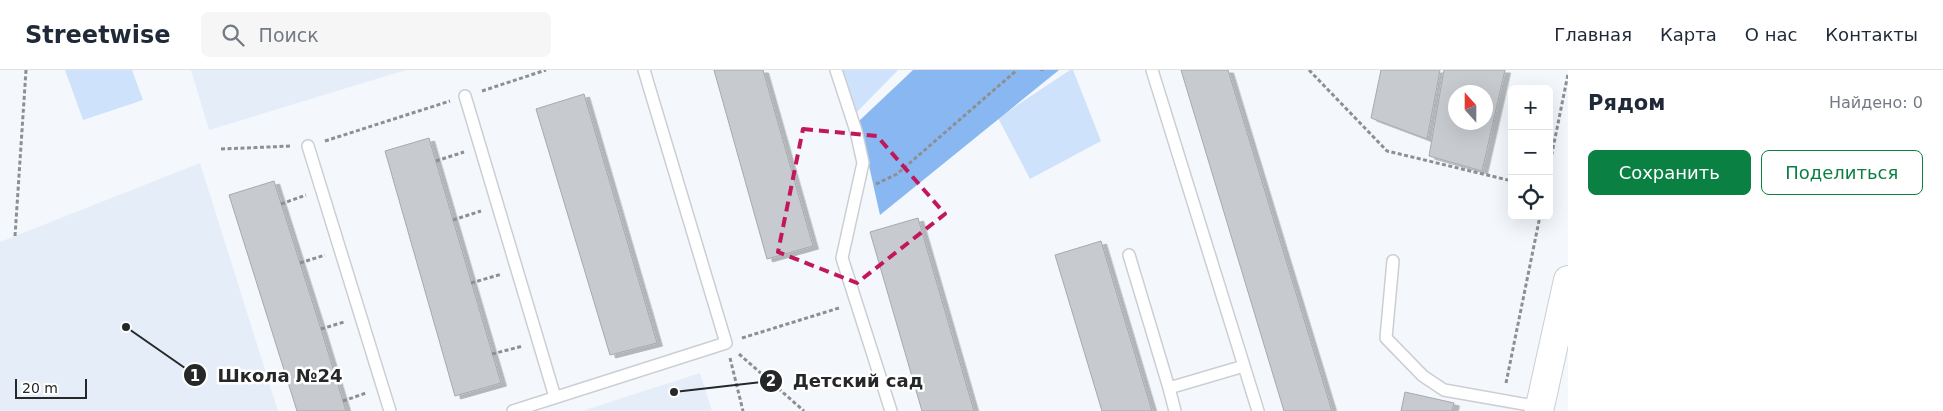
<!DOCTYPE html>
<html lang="ru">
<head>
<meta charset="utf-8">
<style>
	body { margin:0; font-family:"DejaVu Sans",sans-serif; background:#f6f6f7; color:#1f2937 }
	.controls { position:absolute; right:15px; top:15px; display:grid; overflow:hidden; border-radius:8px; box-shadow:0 5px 20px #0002 }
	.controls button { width:45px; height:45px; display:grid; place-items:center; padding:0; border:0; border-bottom:1px solid #e0e1e3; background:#fff; color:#1f2937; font:25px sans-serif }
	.compass { position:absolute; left:1448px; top:15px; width:45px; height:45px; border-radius:50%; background:#fff; box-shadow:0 5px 20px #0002; rotate:339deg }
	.scale { position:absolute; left:15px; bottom:12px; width:72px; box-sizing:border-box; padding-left:5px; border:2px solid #252728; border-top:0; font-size:14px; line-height:18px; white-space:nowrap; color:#252728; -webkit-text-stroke:4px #fff; paint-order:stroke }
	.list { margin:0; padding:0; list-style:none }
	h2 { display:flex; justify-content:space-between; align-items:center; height:65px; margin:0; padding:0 20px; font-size:21px }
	h2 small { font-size:16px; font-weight:400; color:#747a83 }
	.actions { display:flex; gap:10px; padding:15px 20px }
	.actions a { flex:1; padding:11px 0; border:1px solid #0b8043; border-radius:8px; text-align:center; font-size:18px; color:#0b8043 }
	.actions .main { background:#0b8043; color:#fff }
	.icon { flex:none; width:28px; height:28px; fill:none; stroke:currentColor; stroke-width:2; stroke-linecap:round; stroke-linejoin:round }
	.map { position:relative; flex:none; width:1568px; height:341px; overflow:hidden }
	header { display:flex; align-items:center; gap:30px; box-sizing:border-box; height:70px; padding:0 25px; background:#fff; border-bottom:1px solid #e0e1e3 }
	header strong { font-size:24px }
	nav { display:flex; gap:28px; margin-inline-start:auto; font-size:18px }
	.search { width:350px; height:45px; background:#f6f6f7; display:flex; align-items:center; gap:12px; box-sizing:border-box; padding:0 18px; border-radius:8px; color:#747a83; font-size:19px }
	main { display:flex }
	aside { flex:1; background:#fff }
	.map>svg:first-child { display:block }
</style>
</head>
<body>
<header>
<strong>Streetwise</strong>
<div class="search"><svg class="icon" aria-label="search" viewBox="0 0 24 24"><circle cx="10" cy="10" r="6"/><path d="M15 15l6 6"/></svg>Поиск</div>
<nav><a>Главная</a><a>Карта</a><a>О нас</a><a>Контакты</a></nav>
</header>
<main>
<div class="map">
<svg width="1568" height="341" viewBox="0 0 1568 341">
	<defs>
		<filter id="shadow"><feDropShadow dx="5.5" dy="3" stdDeviation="0" flood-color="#0004"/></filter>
	</defs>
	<rect width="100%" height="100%" fill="#f4f8fc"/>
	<path fill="#e5edf8" d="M191,0h215l-197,60z
		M200,93l78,248h-278v-169z
		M700,303l12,38h-130z"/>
	<path fill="#cee2fb" d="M65,0h67l11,30 -60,20z
		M841,0h57l-43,44z
		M1070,0h3l28,71 -71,38 -32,-61z"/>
	<path fill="#89b7f2" d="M913,0h146l-179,145 -21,-94z"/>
	<path fill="#c7cbcf" stroke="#a6a9ae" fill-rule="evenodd" filter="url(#shadow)" d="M714,0h49l50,176 -46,13z
		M1181,0h47l104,341h-48z
		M1381,0h59l-13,69 -56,-21z
		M1444,0h61l-23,101 -53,-15zM1456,22h30v30h-30z
		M584,24l73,249 -47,12 -74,-246z
		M429,68l72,245 -46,13 -70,-245z
		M274,111l47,148 25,82h-49l-68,-216z
		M918,148l56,193h-52l-52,-179z
		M1101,171l51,170h-50l-47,-156z
		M1405,322l49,11 -2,8h-51z"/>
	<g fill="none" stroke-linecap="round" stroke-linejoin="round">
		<g stroke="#cbcfd3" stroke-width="14">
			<path id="service" d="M836,0l20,61 7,32 -21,95 49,153
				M1152,0l106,341
				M465,26l90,301
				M308,76l82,265
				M1129,185l40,133
				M1393,191l-7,77 37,38 21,14 96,17
				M513,341l213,-68 -82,-273
				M1175,341l-6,-23 75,-22"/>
		</g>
		<g stroke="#cbcfd3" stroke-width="30">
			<path id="secondary" d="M1539,341l29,-131"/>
		</g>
		<path stroke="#8d9093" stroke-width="3" stroke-dasharray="4 2.5" stroke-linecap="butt" d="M1042,0v1
			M1309,0l78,81 125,30
			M482,21l64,-21
			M325,71l125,-40
			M221,79l71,-3
			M436,91l28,-9
			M1549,98l19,-94
			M876,114l21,-10 120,-104
			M281,134l25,-9
			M453,150l28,-9
			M15,166l11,-166
			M300,193l25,-8
			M471,213l31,-9
			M321,259l23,-7
			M742,268l97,-30
			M492,284l31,-8
			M739,284l65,57
			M730,288l13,53
			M1506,313l34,-167
			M343,331l23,-8"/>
		<use href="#service" stroke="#fff" stroke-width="11"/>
		<use href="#secondary" stroke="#fff" stroke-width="28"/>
	</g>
	<path fill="none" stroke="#c2185b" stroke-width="4" stroke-dasharray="10 6" stroke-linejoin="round" d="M803,59l74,7 68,78 -88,69 -79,-31z"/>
	<path fill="none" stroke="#252728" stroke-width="2" d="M126 257L195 305M674 322L771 311"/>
	<g fill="#252728" stroke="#fff" stroke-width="2">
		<circle cx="126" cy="257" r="5"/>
		<circle cx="674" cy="322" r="5"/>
		<circle cx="195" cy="305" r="12"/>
		<circle cx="771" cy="311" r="12"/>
	</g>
	<g font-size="15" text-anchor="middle" font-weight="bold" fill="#fff">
		<text x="195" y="311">1</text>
		<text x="771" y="316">2</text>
	</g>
	<g font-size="18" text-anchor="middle" font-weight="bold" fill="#252728" stroke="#fff" stroke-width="5" stroke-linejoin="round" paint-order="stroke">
		<text x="280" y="312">Школа №24</text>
		<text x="858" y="317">Детский сад</text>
	</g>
</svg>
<div class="controls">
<button>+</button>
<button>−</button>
<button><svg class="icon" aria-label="locate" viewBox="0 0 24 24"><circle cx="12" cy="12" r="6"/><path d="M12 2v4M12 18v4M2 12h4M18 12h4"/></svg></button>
</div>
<svg class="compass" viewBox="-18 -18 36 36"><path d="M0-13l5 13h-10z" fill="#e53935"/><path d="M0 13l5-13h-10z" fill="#747a83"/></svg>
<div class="scale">20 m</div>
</div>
<aside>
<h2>Рядом<small>Найдено: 0</small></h2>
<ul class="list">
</ul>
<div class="actions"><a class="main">Сохранить</a><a>Поделиться</a></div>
</aside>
</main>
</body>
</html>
